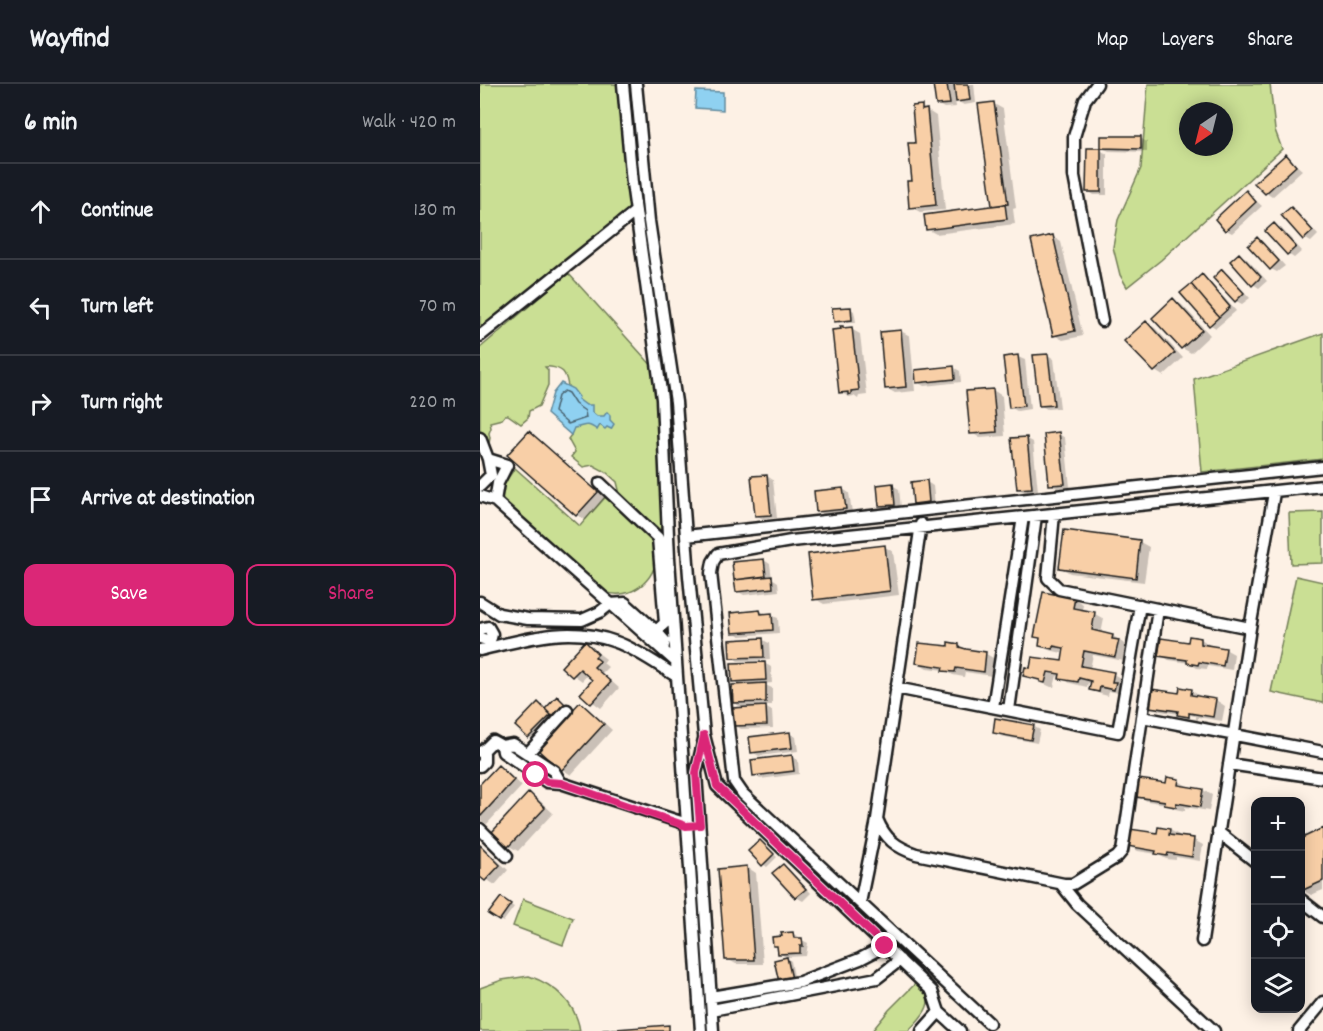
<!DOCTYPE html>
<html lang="en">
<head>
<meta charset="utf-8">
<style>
	body { margin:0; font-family:Dekko,sans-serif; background:#242831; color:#f1f3f6 }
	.controls { position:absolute; right:18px; bottom:18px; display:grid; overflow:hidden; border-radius:12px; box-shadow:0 3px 15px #0003 }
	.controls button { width:54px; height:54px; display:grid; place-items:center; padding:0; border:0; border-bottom:2px solid #363941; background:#171b24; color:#f1f3f6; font:30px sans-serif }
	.compass { position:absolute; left:699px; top:18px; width:54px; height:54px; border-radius:50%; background:#171b24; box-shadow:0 3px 15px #0003; rotate:215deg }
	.stop { position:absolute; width:18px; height:18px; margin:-14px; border:4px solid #db2777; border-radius:50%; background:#fff }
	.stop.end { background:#db2777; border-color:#fff; box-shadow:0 2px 6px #0008 }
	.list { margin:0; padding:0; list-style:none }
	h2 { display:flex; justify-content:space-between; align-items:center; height:78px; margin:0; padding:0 24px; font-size:26px }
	h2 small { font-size:20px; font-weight:400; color:#9ea1a6 }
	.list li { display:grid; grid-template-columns:39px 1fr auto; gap:18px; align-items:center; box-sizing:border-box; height:96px; padding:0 24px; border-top:2px solid #363941 }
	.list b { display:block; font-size:22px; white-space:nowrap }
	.list em { font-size:20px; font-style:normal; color:#9ea1a6 }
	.actions { display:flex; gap:12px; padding:18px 24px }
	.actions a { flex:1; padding:14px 0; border:2px solid #db2777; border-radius:12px; text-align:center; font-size:21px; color:#db2777 }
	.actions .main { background:#db2777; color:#fff }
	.icon { flex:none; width:33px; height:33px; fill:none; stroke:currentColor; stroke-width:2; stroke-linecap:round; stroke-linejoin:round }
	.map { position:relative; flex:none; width:843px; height:947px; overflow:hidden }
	header { display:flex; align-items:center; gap:36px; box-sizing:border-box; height:84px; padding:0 30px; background:#171b24; border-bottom:2px solid #363941 }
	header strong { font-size:28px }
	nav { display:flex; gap:33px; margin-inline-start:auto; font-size:21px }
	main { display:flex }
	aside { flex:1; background:#171b24 }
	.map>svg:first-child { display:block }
</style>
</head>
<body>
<header>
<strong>Wayfind</strong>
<nav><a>Map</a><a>Layers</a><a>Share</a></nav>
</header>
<main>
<aside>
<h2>6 min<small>Walk · 420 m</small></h2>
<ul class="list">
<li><svg class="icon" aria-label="ahead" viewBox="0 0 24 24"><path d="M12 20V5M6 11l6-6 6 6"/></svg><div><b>Continue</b></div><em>130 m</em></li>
<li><svg class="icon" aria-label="left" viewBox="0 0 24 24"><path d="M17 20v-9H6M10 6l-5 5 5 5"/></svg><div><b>Turn left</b></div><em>70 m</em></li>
<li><svg class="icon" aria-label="right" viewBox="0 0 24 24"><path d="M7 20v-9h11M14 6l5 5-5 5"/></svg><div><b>Turn right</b></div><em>220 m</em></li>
<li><svg class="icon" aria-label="arrive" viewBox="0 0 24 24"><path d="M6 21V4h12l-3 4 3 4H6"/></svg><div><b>Arrive at destination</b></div></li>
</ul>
<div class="actions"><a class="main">Save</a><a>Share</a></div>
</aside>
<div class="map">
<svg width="843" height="947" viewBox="0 0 843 947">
	<rect width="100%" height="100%" fill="#fdf1e5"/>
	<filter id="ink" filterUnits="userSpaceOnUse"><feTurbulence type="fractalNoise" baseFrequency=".0167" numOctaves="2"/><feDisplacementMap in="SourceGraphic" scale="12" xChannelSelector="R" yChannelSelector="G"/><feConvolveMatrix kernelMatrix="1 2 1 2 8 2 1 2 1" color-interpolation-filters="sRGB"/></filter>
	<g filter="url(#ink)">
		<path fill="#cadf94" stroke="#737e58" stroke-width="1.5" fill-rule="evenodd" d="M0,0h139l13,123 -152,127z
			M668,0h122l5,46 7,19 -121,111 -34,27 -7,-12 -7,-28 5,-27 23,-52zM708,27h36v36h-36z
			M88,189l87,96 10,165 -45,-40 -3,-12 -11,-10 -13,-7 -10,2 -12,-10 4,-5 -7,-13 3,-4c-1,-13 0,-55 -8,-63 -4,-4 -14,-6 -18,-5l3,3v15l-9,21 -10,5 -1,7 -7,6 -13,-9h-3l-3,4 -12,3 1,6 -2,5 1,5 -1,5 -9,-8v-87z
			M843,249v126l-121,13 -8,-93z
			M35,384l65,58 25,-29c16,13 44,28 50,50 8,28 -24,57 -52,44 -4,-2 -8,-6 -12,-9l-88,-82 -3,-11z
			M843,428v51l-32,1 -2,-51z
			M816,492l27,6v121l-52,-11z
			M43,815l50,19 -10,27 -50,-19z
			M49,892c26,9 47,27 51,55h-100v-43l22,-8z
			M438,897c21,20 5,35 -10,50h-36l17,-21z"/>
		<path fill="#8fd1f1" stroke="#61899c" stroke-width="1.5" d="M216,7l27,1v18l-28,-2z
			M81,299l12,6 6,8 -1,2 8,6h6v7l5,4h7l3,-4 3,3v5l4,4 -3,5 -4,-2 -2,2 -5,-4 -3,5c-11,-9 -13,-3 -23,-2l-3,7 -24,-21 6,-21z"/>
		<path fill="#0003" fill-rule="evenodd" d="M455,0h39l2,19 -12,2 -9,-5 1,7 -12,1 -7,-4z
			M514,20l9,5 13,99 -3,1 2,15 -79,10 -9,-5 66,-22z
			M442,23l14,9 9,94 -25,2 -9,-5z
			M660,54l7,4v10l-38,-1 -7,-3z
			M620,66l7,4v41h-13l-6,-4z
			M806,72l16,14 -30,27 -6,-4z
			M766,108l16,14 -30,27 -6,-3z
			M811,125l6,3 21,23 -7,7 -7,-4z
			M794,141l7,3 21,23 -8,7 -6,-4 -21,-23z
			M572,152l9,6 22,94 -20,4 -9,-5z
			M778,155l6,4 21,23 -8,6 -6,-3z
			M759,171l7,3 21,23 -8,7 -6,-4z
			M743,187l6,4 21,23 -8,6 -6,-3z
			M722,192l6,4 28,31 -20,17 -7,-4z
			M693,216l9,5 28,30 -19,18 -9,-5z
			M370,224l4,3 2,11 -17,1 -4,-2z
			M666,239l9,5 28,30 -20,18 -8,-5z
			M371,245l9,5 7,61 -8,1 -1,3 -4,-3 -5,1 -9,-5z
			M421,247l9,5 5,55 -20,2 -9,-5z
			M568,271l6,4 6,49 -13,1 -7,-4z
			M538,273l7,3 5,49 -13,2 -7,-4z
			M473,283l7,4 1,11 -37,4 -7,-4z
			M513,306l9,6 3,40 -25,2 -8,-5z
			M49,348l9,6 68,60 -20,22 -9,-5 -68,-61z
			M579,350l6,4 5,49 -13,1 -6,-4z
			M546,354l7,4 5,49 -13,1 -7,-3z
			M287,392l6,4 4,38 -14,1 -7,-4z
			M447,398l6,4 2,19 -14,2 -6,-4z
			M412,401l7,4 2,19 -14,1 -7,-4z
			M363,405l6,4 3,19 -28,3 -6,-4z
			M585,448l75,10 9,5 -5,35 -74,-9 -9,-5z
			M404,462l9,6 6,43 -75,9 -9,-5z
			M284,476l6,4 2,14 6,4 1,9 -35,4 -7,-4 -3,-27z
			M594,515l9,5 -1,7 13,3 9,5 -3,15 12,2 14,10 -3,15 -31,-6 -3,14 23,5 9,5 1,15 -14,-3 -1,5 -8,-2 -9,-5 1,-6h-4l-1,4 -17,-4 -13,-7 -3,11h-3l-26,-12 6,-6 32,-7 2,-12h-3v3l-13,-3 -9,-5 2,-6 -6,-3z
			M280,527l18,7 1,15 -39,3 -6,-4z
			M721,555l9,6v2l15,2 9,5 -2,16 -24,-4 -1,3 -10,-1 -8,-5 -20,-3 -9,-5z
			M283,556l6,3 1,17 -32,1 -6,-4z
			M105,559l21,16 -3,4 5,4 -6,6 17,15 -18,20 -19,-14 13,-14 -7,-6 -6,7 -19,-14z
			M479,561l9,5 18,4 9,5 -3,17 -27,-4 -1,5 -11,-2 -9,-5 -17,-2 -9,-5 22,-15z
			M284,579l7,4 1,16 -9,1 9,4v17h-11l11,6 1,17 -32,1 -7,-4 11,-16 -11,-6 8,-17 -8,-5z
			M712,607l8,5v2l16,2 9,6 -3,15 -24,-4v4l-10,-2 -9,-5 -19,-3 -9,-5zM702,630l14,2v3l-11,-1z
			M58,620l8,6h25l-35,31 -19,-15z
			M100,620l9,5 23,21 -41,45 -9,-6z
			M553,642l7,4 -3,13 -36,-7 -7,-4z
			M309,649l7,4 2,14 -39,5 -7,-4z
			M311,672l7,4 1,14 -39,5 -6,-4z
			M18,683l9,5 15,14 -35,38 -7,-4v-34z
			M699,697l8,5v2l16,2 9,5 -3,16 -24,-4v4l-10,-2 -9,-5 -19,-3 -9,-5z
			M49,710l9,5 15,14 -35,38 -9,-5 -15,-14z
			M679,745l11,1 9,5 -1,2 16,3 9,5 -3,16 -24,-4v3l-10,-1 -9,-5 -19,-3 -9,-5 29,-11z
			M843,746v60l-12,5 -9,-5 -2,-3v-47z
			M280,758l17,15 -10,10 -4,-3z
			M0,760l28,26 -13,15 -15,-10z
			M303,782l6,3 22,24 -8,8 -7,-4 -22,-24z
			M267,783l9,6 7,91h-27l-9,-5 -8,-89z
			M25,817l9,6 -11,15 -4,-2z
			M313,850l6,3 1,2 8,4 -2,13 -20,1 -7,-4v-5l-5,-3z
			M307,874l4,3 4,20 -11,2z"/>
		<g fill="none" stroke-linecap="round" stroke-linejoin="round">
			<path stroke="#4a6471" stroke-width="1.5" d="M84,307l4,2 7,11 10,7 1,7 -18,6 -14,-12 4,-16z"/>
		</g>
		<path fill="#f8cfa7" stroke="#1c1c1c" stroke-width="1.5" d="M453,0h14l3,20 -14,1z
			M474,0h14l2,16 -14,2z
			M514,18l14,102 -16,2 -14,-102z
			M442,21v5l5,-1 9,96 -27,3 -2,-27h5l-4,-38h7l-3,-37z
			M621,52h40v13l-40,-1z
			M607,64h14v44h-15z
			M806,70l10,12 -31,28 -11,-11z
			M766,106l10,12 -31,29 -10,-12z
			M525,120l2,15 -81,11 -2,-15z
			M811,123l22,24 -10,9 -22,-25z
			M794,139l22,24 -9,8 -22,-24z
			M573,151l22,96 -22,5 -22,-96z
			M777,153l22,24 -9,9 -22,-24z
			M759,169l22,24 -9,9 -22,-25z
			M742,185l22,24 -9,9 -22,-24z
			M722,190l28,33 -11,10 -28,-33z
			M711,200l28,33 -10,9 -29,-33z
			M693,214l29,32 -21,19 -29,-31z
			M371,223l1,13 -18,2 -2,-14z
			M666,237l29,32 -21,19 -30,-31z
			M360,242h3v2l9,-1 7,63 -8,1v3l-3,1v-3l-9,1 -7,-63 9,-1z
			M421,246l5,57 -21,2 -5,-57z
			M568,270l6,51 -15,1 -6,-51z
			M538,271l6,51 -15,2 -6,-51z
			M474,282l1,13 -39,4 -1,-13z
			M513,305l4,43 -27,2 -4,-43z
			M49,347l69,61 -22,24 -69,-61z
			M579,348l6,52 -16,1 -5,-51z
			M547,353l5,51 -15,1 -6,-51z
			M287,391l4,40 -16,1 -4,-40z
			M447,396l2,22 -16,2 -2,-22z
			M413,399l2,22 -16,1 -2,-21z
			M363,404l3,21 -30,3 -2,-21z
			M584,446l76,10 -4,38 -77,-10z
			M405,461l5,46 -77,9 -5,-46z
			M284,475l2,17 -32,4 -2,-18z
			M292,492l1,12 -37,4 -2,-12z
			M563,508l32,6 -2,10 22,4 -3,18 21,5 -1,4 7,1 -4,17 -31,-6 -3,15 33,6 -2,10h4l-2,8 -14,-3 -1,5 -10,-2 2,-9 -12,-3 -1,4 -19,-3 1,-5 -12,-2 -3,11 -5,-1v-2l-17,-4 2,-9 5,1 2,-11 30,4 2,-13 -11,-2v3l-14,-3 1,-8 -6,-1z
			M280,526l1,4 11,-1 1,17 -41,3 -2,-20z
			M709,552l12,2v6l25,4 -3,18 -24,-4 -1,3 -11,-2v-3l-29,-4 3,-18 27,4z
			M283,554l1,19 -34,1 -1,-18z
			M105,557l13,13 -3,3 5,4 -6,6 17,15 -20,22 -11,-10 12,-14 -12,-11 -8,8 -11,-10z
			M468,558l11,2v3l7,2 20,3 -2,20 -28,-4 -1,4 -13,-1 1,-4 -27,-4 3,-20 29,3z
			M285,578l1,18 -34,2 -1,-19z
			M286,599v19l-33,1 -1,-18z
			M700,603l12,2 -1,6 25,4 -3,18 -24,-4v4l-12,-2 1,-4 -29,-4 3,-18 27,4z
			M77,612l11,11 -12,13 -11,-11z
			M58,618l13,13 -23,23 -13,-12z
			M100,618l24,22 -43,47 -24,-22z
			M286,622l1,19 -34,1 -1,-18z
			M515,634l39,7 -3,15 -38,-7z
			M310,648l2,16 -41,5 -2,-16z
			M312,671l2,16 -41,5 -2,-16z
			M18,681l16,15 -34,37v-33z
			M687,693l12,2 -1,6 25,4 -3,18 -24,-4v4l-12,-2 1,-4 -29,-4 3,-18 27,4z
			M49,708l16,16 -37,39 -16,-15z
			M678,743l12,2 -1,6 25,3 -2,19 -24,-4 -1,3 -12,-2 1,-3 -29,-5 3,-17 27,4z
			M843,744v53l-22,10 -1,-52z
			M280,756l14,14 -12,12 -14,-15z
			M0,761l20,20 -15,16 -5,-4z
			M303,780l23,25 -11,9 -23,-25z
			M267,782l7,94h-29l-7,-91z
			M21,813l10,7 -12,17 -11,-7z
			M313,848l1,6h8l1,8h-3v7l-22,1 -1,-8h-4l-1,-9 10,-1 -1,-3z
			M307,873l5,22 -13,3 -5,-22z
			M189,941v6h-66v-1z"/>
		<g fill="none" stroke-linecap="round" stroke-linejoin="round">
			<g stroke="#1c1c1c" stroke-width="15">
				<path id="minor" d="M143,0l9,99 30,216 7,159 32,473
					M156,0l13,137 27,181 13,174 15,159 13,51 215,205 7,21 21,19
					M617,0l-12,16 -11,37v39l28,145
					M0,252l156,-125
					M0,354l8,21 3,16 -11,11
					M8,375l19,6 -9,18 -3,18
					M120,399l58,55 7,85 -9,8
					M0,412l15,5 180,160
					M574,430l-6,64 11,11 191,39
					M441,440l-44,295c8,20 19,28 39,35l148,30h9l44,-27 5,-6 2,-12 34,-230
					M206,452l637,-69
					M0,518l19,12 29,5 54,1 18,-8 10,-8 15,-1 31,28 9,10 -2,9
					M0,545l8,-2 4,7 -1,4 -4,2 -7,-2
					M0,566c46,-11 89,-25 136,-8 20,7 42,23 60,34
					M416,604l222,44 22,-127
					M513,623l30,-190
					M529,626l27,-194
					M662,633l181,35
					M224,655l-8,34 17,258
					M0,668l4,-2 9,-9 9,5 1,6 44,30 14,1 -7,-12 -41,-27 -11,2
					M48,669l39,-43
					M749,680l94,14
					M0,682l4,-4v-12
					M81,699l129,42
					M0,745l27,27
					M738,748l38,30
					M581,800l16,20 137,127
					M820,815l23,18
					M380,819l17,-83
					M722,857l48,-313 24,-135
					M231,913l89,-15 60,-23 25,-13
					M232,926l165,-32 23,-18
					M509,939l-246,-229 -9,-13 -23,-208 2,-11 5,-8 73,-13 532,-55
					M442,947l17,-19
					M819,947l24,-29"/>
			</g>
			<use href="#minor" stroke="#fff" stroke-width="10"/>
		</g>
	</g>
	<g fill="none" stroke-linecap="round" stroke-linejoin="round" filter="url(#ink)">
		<path stroke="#db2777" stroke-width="8" d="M56,691l11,7 14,1 125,43 14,-1 -4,-52 8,-38 13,51 168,160"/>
	</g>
</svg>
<div class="controls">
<button>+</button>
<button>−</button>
<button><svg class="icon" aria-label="locate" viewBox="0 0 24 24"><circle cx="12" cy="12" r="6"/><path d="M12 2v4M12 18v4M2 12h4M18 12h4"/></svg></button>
<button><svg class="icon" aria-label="layers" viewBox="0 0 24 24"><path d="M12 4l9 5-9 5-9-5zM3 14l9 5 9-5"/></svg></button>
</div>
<svg class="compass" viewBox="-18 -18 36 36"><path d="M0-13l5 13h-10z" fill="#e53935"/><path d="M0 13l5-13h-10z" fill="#9ea1a6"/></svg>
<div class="stop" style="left:56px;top:691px"></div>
<div class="stop end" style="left:405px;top:862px"></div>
</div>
</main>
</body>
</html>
